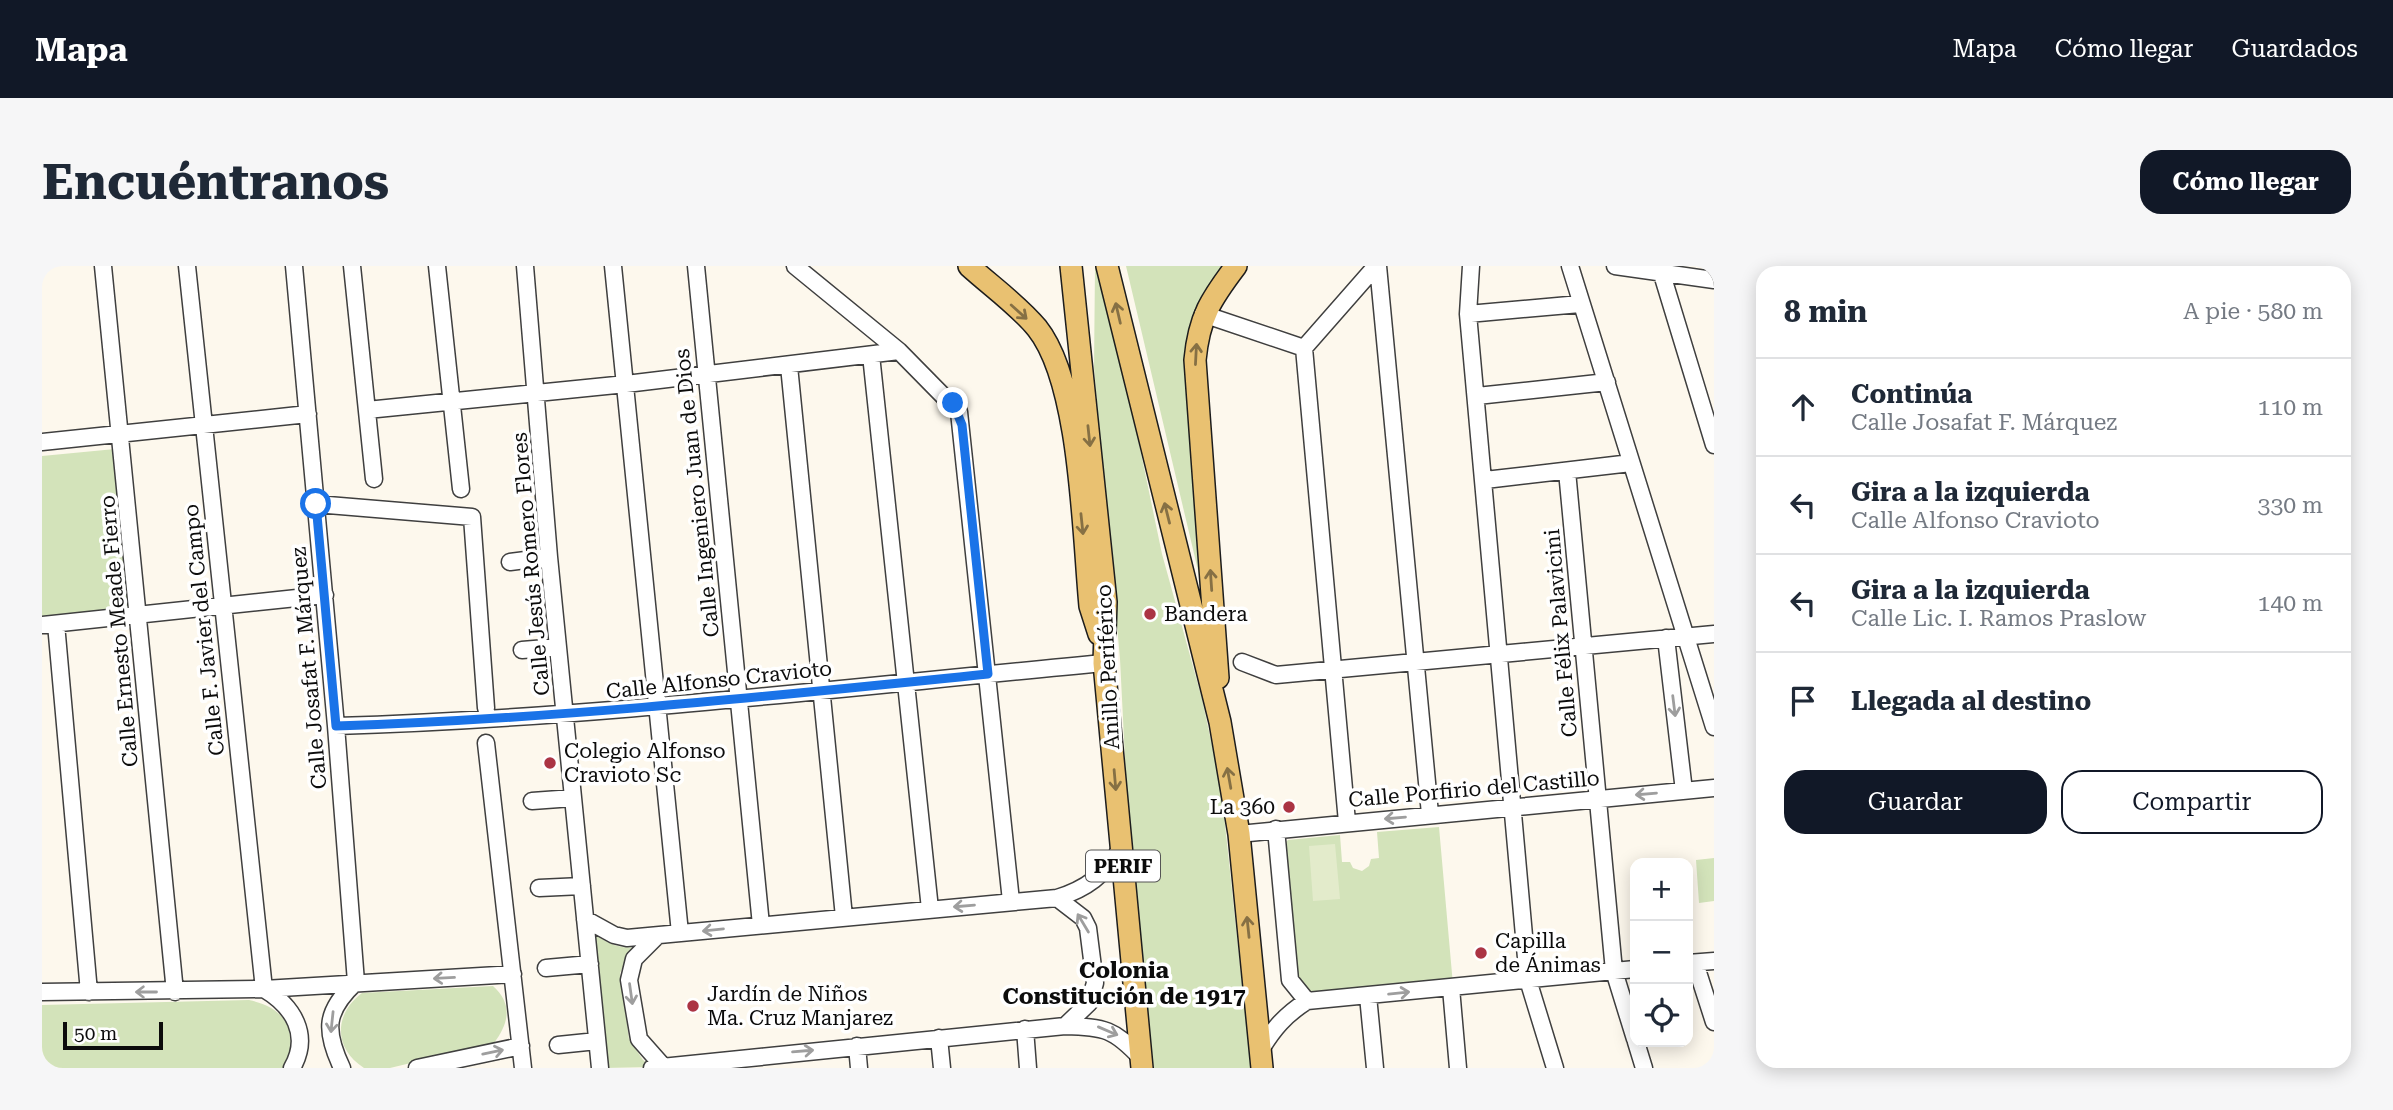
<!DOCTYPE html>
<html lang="es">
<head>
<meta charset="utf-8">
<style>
	body { margin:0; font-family:"Roboto Serif",serif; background:#f6f6f7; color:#1f2937 }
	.controls { position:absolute; right:21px; bottom:21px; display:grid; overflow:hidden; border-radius:14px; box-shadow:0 4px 18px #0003 }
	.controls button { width:63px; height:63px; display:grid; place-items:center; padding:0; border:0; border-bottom:2px solid #e0e1e3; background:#fff; color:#1f2937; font:35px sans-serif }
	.scale { position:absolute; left:21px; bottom:18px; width:100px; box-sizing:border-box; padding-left:7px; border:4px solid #0c0c0c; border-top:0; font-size:19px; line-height:24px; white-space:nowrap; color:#0c0c0c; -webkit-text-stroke:5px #fff; paint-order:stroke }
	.stop { position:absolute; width:21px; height:21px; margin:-16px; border:5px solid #1a73e8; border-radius:50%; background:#fff }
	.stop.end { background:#1a73e8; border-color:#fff; box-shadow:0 2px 7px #0008 }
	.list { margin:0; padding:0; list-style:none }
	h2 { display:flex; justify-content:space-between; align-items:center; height:91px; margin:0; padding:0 28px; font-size:30px }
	h2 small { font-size:23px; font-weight:400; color:#747a83 }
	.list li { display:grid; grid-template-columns:46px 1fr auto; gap:21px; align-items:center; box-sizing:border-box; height:98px; padding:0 28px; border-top:2px solid #e0e1e3 }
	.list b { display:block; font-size:26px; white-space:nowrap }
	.list p { margin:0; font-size:23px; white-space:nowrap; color:#747a83 }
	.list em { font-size:23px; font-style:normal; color:#747a83 }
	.actions { display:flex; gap:14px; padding:21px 28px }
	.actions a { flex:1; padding:16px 0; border:2px solid #111827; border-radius:21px; text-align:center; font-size:24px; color:#111827 }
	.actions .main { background:#111827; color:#fff }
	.icon { flex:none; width:38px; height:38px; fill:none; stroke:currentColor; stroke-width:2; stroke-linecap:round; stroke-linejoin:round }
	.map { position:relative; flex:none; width:1672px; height:802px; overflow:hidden; border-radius:21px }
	header { display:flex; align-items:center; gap:42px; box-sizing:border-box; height:98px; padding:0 35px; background:#111827; color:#fff }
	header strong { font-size:33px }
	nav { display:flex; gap:38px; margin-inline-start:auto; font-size:24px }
	.intro { display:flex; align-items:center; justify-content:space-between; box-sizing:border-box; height:168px; padding:0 42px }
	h1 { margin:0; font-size:49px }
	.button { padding:18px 32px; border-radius:21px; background:#111827; color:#fff; font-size:24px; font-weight:700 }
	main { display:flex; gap:42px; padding:0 42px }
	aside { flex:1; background:#fff; border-radius:21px; box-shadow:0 4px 18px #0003 }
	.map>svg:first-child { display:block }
</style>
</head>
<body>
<header>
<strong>Mapa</strong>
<nav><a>Mapa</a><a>Cómo llegar</a><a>Guardados</a></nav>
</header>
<div class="intro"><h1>Encuéntranos</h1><a class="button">Cómo llegar</a></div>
<main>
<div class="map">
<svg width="1672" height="802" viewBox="0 0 1672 802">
	<rect width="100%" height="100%" fill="#fdf8ed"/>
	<path fill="#d3e3ba" d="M1053,0h7l60,288 40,145 19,88 30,281h-101l-20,-210 -10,-199 -26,-291z
		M1084,0h102l-37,86 18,265z
		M73,183l15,160 -88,8v-161z
		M1397,561l14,158 -142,13 -13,-21 -16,-131 6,-6 52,-5 2,27h8l3,6 9,3 7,-5 2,-7 8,-1 -2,-26z
		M1672,592v43l-15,2 -3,-43z
		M549,666c16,11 30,19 50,14l-12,8 -9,19 9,66 14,21 9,7 -48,1z
		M451,720c20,18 16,37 1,57l-104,25h-26c-30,-19 -31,-53 -2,-75z
		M207,734c38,8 50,32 36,68h-243v-63z"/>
	<path fill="#e3ebcb" d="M1293,578l5,55 -27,2 -4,-55z"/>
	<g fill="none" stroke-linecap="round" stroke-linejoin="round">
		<g stroke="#3f3f3f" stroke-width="19">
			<path id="minor" d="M61,0l72,726
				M145,0l77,723
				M252,0l42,460 20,256
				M310,0l22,213
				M395,0l24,223
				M483,0l24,291 51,511
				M571,0l67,667
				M654,0l65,659
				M753,0l104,85 60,61 52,489
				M1336,0l52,548
				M1429,0l-3,48 60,666 27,88
				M1528,0l144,461
				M1573,0l99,14
				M1619,5l53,174
				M1161,48l101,34
				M1426,48l112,-10
				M1262,82l43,474
				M1262,82l72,-82
				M829,89l59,554
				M747,100l55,551
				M1435,130l130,-14
				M325,144l259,-26 273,-33
				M0,176l266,-28
				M1525,205l47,500 21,68
				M1443,214l146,-17
				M274,238l156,13 14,191
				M468,296l39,-5
				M14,358l33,368
				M0,359l283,-30
				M1624,372l18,153
				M480,384l36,-3
				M1200,396l34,13 438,-41
				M294,460c258,-8 512,-39 768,-63
				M444,477l37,325
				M490,535l41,-3
				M1234,563l14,151 17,21
				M1197,568l475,-46
				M497,622l43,-2
				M1015,632l26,20 5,10 7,55 -6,20 -24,23
				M543,653l29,16 13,3 430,-40c29,-9 48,-23 64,-50
				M615,670l-23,23 -5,21 10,59 23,26
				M1646,697l26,-2
				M1653,697l19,59
				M504,702l44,-4
				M1409,722l7,80
				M222,723c29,17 47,46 28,79
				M0,726l222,-3 249,-15
				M1326,730l7,72
				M983,763l3,39
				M897,772l3,30
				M1594,776l8,26
				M516,779l39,-4
				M815,780l2,22
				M1218,785c13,-22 25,-36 47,-50l328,-32
				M300,802c-18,-38 -17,-57 14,-86
				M375,802l104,-22
				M610,802l413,-42c40,1 49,3 76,32"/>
		</g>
		<g stroke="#1d1d1d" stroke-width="24">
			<path id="major" d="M927,0c22,20 49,39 68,62 44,55 46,205 53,278l9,28
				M1029,0l35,336 -2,61 38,405
				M1065,0l113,456 19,112 23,234
				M1176,412l-23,-318c4,-43 16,-61 41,-94"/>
		</g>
		<use href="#minor" stroke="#fff" stroke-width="16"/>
		<use href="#major" stroke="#e9c171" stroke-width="21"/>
	</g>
	<defs><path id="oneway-shaft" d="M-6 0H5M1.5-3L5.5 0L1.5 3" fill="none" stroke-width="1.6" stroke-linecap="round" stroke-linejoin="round" transform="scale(1.75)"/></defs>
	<g stroke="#867044">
		<use href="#oneway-shaft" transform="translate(977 46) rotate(42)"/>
		<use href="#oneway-shaft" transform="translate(1076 47) rotate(-103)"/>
		<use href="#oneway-shaft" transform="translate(1154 88) rotate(-87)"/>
		<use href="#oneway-shaft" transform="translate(1047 170) rotate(84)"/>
		<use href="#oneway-shaft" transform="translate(1125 247) rotate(-104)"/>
		<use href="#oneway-shaft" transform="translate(1040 258) rotate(84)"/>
		<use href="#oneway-shaft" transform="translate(1169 314) rotate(-94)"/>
		<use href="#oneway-shaft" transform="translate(1187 512) rotate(-100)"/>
		<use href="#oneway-shaft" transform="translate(1073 514) rotate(85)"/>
		<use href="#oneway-shaft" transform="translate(1206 661) rotate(-96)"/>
	</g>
	<g stroke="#9e9e9e">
		<use href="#oneway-shaft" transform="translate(1632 440) rotate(83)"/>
		<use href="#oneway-shaft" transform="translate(1604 528) rotate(175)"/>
		<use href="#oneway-shaft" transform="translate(1353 552) rotate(175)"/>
		<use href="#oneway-shaft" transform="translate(922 640) rotate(175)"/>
		<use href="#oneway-shaft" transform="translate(1041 657) rotate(-121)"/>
		<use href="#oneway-shaft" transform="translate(671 664) rotate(174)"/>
		<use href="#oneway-shaft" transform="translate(402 712) rotate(177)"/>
		<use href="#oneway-shaft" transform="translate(104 726) rotate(180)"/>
		<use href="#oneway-shaft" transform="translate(1357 727) rotate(-6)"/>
		<use href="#oneway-shaft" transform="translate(589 728) rotate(82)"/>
		<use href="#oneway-shaft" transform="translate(290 756) rotate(96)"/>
		<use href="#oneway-shaft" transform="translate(1066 765) rotate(23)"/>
		<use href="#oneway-shaft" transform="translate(761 785) rotate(-5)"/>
		<use href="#oneway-shaft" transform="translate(451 786) rotate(-12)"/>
	</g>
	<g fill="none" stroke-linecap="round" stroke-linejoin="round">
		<path stroke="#1a73e8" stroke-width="9" d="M274,238l20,222c219,-7 435,-30 652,-52l-26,-249 -9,-22"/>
	</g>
	<g fill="#ab3444" stroke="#fff" stroke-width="2.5">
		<circle cx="1108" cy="348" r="7"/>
		<circle cx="508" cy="497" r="7"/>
		<circle cx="1247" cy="541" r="7"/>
		<circle cx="1439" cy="687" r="7"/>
		<circle cx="651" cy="740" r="7"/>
	</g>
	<g text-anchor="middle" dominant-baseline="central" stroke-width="7" stroke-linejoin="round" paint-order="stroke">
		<rect fill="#fff" stroke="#555" stroke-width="2" x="1044" y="584.5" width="74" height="31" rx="5"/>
		<g font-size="19" font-weight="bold" fill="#0c0c0c">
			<text x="1081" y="600">PERIF</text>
		</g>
		<g font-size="21" fill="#0c0c0c" stroke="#fff">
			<text transform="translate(655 227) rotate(-96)">Calle Ingeniero Juan de Dios</text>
			<text transform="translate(489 298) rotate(-95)">Calle Jesús Romero Flores</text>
			<text transform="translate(162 364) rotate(-96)">Calle F. Javier del Campo</text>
			<text transform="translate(77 365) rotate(-95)">Calle Ernesto Meade Fierro</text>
			<text transform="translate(1519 367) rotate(-95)">Calle Félix Palavicini</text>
			<text transform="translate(1066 401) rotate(-93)">Anillo Periférico</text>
			<text transform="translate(267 402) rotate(-95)">Calle Josafat F. Márquez</text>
			<text transform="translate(677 414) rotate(-6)">Calle Alfonso Cravioto</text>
			<text transform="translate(1432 523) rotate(-5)">Calle Porfirio del Castillo</text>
		</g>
		<g font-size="21" fill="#0c0c0c" stroke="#fff" text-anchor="start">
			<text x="1122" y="348">Bandera</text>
			<text x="522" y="485">Colegio Alfonso<tspan x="522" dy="24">Cravioto Sc</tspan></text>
			<text x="1233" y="541" text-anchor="end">La 360</text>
			<text x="1453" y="675">Capilla<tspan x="1453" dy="24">de Ánimas</tspan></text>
			<text x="665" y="728">Jardín de Niños<tspan x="665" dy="24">Ma. Cruz Manjarez</tspan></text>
		</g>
		<g font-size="23" font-weight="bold" fill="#0c0c0c" stroke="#fff">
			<text x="1082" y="704">Colonia<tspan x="1082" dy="26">Constitución de 1917</tspan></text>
		</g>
	</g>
</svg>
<div class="controls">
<button>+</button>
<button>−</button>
<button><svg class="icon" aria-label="locate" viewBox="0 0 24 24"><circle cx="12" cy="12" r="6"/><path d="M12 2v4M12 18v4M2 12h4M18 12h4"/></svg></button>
</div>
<div class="scale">50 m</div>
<div class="stop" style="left:274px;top:238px"></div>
<div class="stop end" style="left:911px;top:137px"></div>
</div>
<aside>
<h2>8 min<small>A pie · 580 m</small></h2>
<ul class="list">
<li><svg class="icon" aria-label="ahead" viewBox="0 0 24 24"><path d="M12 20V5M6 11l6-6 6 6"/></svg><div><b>Continúa</b><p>Calle Josafat F. Márquez</p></div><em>110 m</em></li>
<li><svg class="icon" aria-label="left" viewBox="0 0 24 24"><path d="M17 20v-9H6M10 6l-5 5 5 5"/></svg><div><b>Gira a la izquierda</b><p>Calle Alfonso Cravioto</p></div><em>330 m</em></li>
<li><svg class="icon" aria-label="left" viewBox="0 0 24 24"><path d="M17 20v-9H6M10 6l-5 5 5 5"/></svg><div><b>Gira a la izquierda</b><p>Calle Lic. I. Ramos Praslow</p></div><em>140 m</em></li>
<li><svg class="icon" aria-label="arrive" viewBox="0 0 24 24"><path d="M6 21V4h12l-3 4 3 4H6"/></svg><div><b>Llegada al destino</b></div></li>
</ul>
<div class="actions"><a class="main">Guardar</a><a>Compartir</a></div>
</aside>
</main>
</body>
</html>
